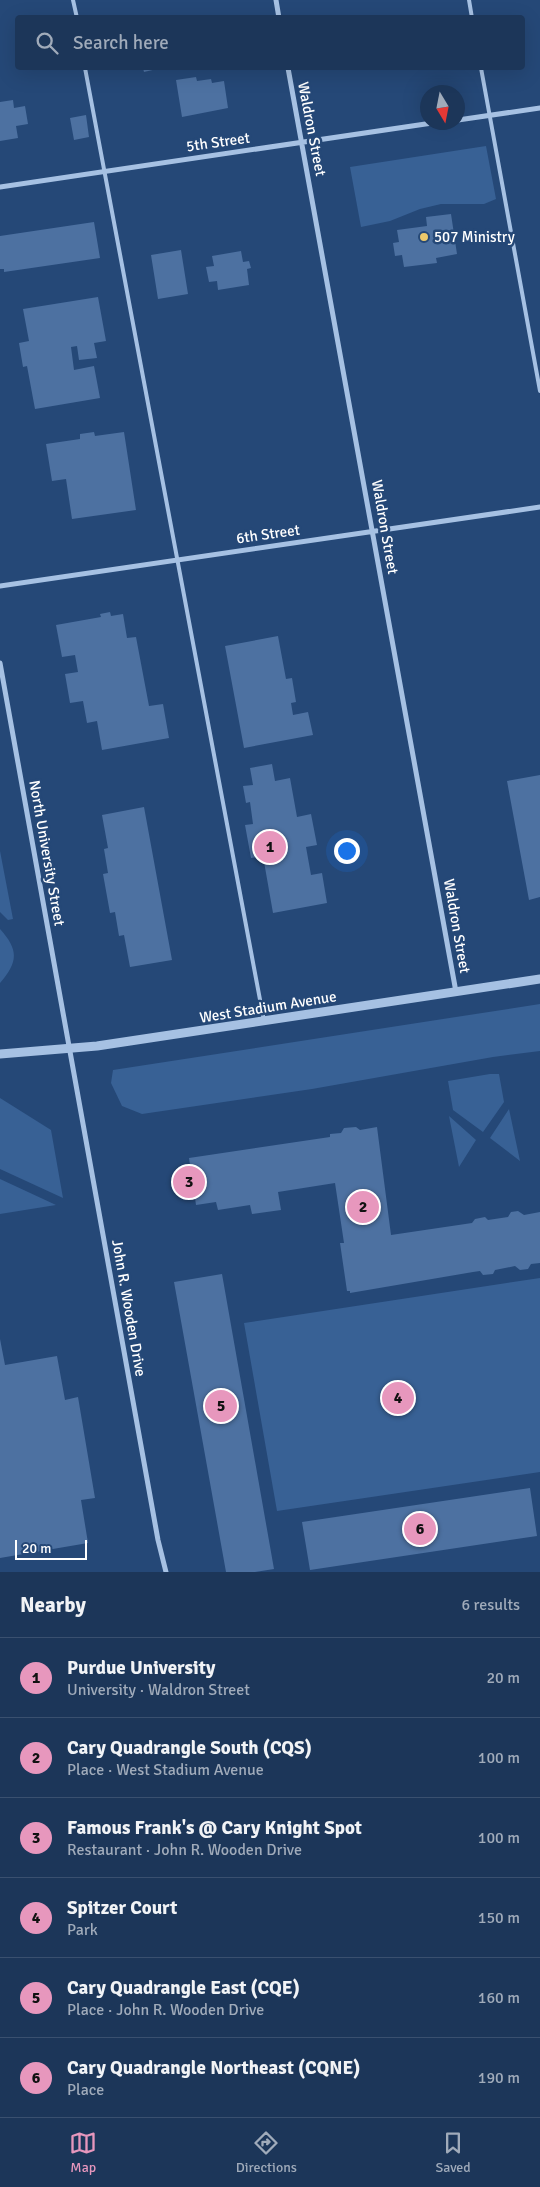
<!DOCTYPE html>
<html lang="en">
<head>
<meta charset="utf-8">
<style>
	body { margin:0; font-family:Signika,sans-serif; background:#294162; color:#f1f3f6 }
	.compass { position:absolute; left:420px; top:85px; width:45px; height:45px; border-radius:50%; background:#1c3659; box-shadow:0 5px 20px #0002; rotate:170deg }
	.scale { position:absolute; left:15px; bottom:12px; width:72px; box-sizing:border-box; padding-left:5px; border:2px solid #fff; border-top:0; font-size:14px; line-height:18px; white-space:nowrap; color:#fff; -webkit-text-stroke:4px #254877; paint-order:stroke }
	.you { position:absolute; left:346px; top:850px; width:18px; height:18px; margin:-12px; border:4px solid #fff; border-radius:50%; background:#1a73e8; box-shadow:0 0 0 8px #1a73e833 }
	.badge { display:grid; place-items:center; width:32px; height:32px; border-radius:50%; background:#e797bd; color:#111; font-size:16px; font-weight:700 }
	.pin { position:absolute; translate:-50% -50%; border:2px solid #fff; box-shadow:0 1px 5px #0006 }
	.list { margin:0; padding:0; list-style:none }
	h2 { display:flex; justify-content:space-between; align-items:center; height:65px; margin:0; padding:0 20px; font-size:21px }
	h2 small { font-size:16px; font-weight:400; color:#a0abba }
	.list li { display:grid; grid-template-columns:32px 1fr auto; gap:15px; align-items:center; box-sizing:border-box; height:80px; padding:0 20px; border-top:1px solid #3a506f }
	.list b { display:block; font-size:19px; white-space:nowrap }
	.list p { margin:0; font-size:16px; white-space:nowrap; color:#a0abba }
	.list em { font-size:16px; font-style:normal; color:#a0abba }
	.icon { flex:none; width:28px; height:28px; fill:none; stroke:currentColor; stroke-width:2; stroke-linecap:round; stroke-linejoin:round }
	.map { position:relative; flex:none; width:540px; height:1572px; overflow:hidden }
	.search { position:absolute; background:#1c3659; box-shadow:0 5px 20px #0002; left:15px; right:15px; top:15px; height:55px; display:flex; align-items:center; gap:12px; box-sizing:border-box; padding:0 18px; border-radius:5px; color:#a0abba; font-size:19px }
	.sheet { height:545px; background:#1c3659 }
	nav { display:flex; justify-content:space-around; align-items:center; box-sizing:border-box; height:70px; border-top:1px solid #3a506f; background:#1c3659; font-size:14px; color:#a0abba }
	nav a { display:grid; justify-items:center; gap:2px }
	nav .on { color:#e797bd }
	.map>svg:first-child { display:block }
</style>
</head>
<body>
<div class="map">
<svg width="540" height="1572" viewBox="0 0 540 1572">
	<rect width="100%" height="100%" fill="#254877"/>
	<path fill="#386195" d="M486,146l10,53 -12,5h-43l-21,5 -30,12 -29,6 -11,-60z
		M0,851l13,68 -5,1 -8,-8z
		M0,929c19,21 18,33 0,54z
		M540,1004v47l-47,6 -181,32 -170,25 -20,-8 -11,-23 2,-13z
		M490,1074h9l5,28 -21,30 -30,-22 -5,-29z
		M0,1098l51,32 12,68 -63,-29z
		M509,1109l11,52 -30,-23z
		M449,1116l27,24 -17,27z
		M0,1179l56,26 -56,9z
		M540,1278v194l-263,39 -33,-188z"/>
	<path fill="#4d71a1" d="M143,68h18l-17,4z
		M196,77l1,4 14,-2 1,4 12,-2 4,27 -46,9 -6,-37z
		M13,100l1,8 11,-2 3,18 -12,2 2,12 -18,3v-39z
		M86,115l3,22 -15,3 -4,-22z
		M451,214l6,40 -21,4 1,5 -33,4 -2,-12 -7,1 -2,-13 6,-1 -2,-12 30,-4 -1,-9z
		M94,222l6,36 -96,14v-3h-4v-33z
		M181,250l7,44 -30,5 -7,-44z
		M241,251l2,11 6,-1 2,7 -4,1 2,16 -31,5 -1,-9 -8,1 -3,-15 8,-1 -2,-10z
		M98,297l8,44 -12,2 3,15 -18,2 -2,-14 -6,1 3,23 20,-4 6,32 -65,11 -8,-43 -4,1 -4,-24 10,-2 -6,-32z
		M94,432l1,4 29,-4 12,78 -64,9 -6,-40 -14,2 -6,-37 34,-5v-5z
		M110,612l1,4 12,-2 4,24 9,-1 13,69 14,-2 6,34 -67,12 -5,-29 -10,2 -4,-22 -13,2 -5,-29 13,-2 -3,-17 -13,2 -6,-32 45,-8 -1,-3z
		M278,636l8,43 6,-1 4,24 -5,1 2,12 15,-3 5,23 -69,13 -19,-102z
		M272,764l3,17 15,-3 7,39 14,-3 6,31 -11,2 5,28 11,-2 5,30 -54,10 -10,-57 -12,2 -6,-33 8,-1 -3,-22 -4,1 -3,-17 10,-1 -3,-17z
		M540,775v122l-11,3 -22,-119z
		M144,807l28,153 -42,7 -6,-32 -5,1 -4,-24 -5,1 -7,-39 5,-1 -4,-24 4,-1 -6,-33z
		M356,1127l4,3 17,-3 14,108 81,-12 3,-4 10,-2 3,3 20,-3 3,-5 7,-1 6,4 16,-3v51l-9,1 -3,5 -8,1 -5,-4 -20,4 -2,4 -10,1 -3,-4 -7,1 -123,21v-2h-3l-7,-48h4l-9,-60 -57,9 3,18 -29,4 -2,-9 -32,5 -2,-8 -20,3 -1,-7 -12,2 -5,-33 12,-2 -1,-7 141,-21v-3l11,-1 3,-5z
		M222,1274l52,295 -19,3h-29l-52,-290z
		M0,1339l5,26 52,-9 8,44 13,-3 17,101 -14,2 7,43 -88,15z
		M530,1488l7,48 -227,34 -8,-48z"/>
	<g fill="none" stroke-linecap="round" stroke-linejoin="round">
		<path stroke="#a6c1e3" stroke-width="4" d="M73,0l4,18
			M469,0l3,18
			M85,68l179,953
			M481,68l59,323"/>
		<path stroke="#a6c1e3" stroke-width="5" d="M276,0l3,18
			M288,68l168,924
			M458,120l82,-12
			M0,187l439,-65
			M0,586l540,-79
			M0,663l158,877 8,32"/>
		<path stroke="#a6c1e3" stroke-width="9" d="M0,1054l97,-8 443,-67"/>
	</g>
	<circle fill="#edc96b" stroke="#254877" stroke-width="2" cx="424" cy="237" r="5"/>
	<g text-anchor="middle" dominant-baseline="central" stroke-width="5" stroke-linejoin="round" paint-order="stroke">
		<g font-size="15" fill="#fff" stroke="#254877">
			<text transform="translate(312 129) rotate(79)">Waldron Street</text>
			<text transform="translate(218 142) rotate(-8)">5th Street</text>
			<text transform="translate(385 527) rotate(80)">Waldron Street</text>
			<text transform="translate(268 534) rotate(-8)">6th Street</text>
			<text transform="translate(47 853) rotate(80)">North University Street</text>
			<text transform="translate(457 926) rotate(80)">Waldron Street</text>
			<text transform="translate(268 1007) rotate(-9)">West Stadium Avenue</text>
			<text transform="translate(129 1308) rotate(80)">John R. Wooden Drive</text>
		</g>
		<g font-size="15" fill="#fff" stroke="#254877" text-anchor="start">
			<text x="434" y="237">507 Ministry</text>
		</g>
	</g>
</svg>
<svg class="compass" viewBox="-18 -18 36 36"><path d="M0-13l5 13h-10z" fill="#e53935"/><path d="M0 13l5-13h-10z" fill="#a0abba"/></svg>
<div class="scale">20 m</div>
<div class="you"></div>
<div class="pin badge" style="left:270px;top:847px">1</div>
<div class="pin badge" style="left:363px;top:1207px">2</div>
<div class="pin badge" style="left:189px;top:1182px">3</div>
<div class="pin badge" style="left:398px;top:1398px">4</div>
<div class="pin badge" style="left:221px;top:1406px">5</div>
<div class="pin badge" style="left:420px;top:1529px">6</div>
<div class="search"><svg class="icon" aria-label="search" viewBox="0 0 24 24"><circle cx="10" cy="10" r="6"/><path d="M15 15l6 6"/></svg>Search here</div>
</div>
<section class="sheet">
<h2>Nearby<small>6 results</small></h2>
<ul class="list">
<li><span class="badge">1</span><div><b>Purdue University</b><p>University · Waldron Street</p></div><em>20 m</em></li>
<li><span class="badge">2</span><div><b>Cary Quadrangle South (CQS)</b><p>Place · West Stadium Avenue</p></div><em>100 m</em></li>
<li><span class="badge">3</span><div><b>Famous Frank's @ Cary Knight Spot</b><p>Restaurant · John R. Wooden Drive</p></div><em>100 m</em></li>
<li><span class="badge">4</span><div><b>Spitzer Court</b><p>Park</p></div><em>150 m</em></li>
<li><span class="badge">5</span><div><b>Cary Quadrangle East (CQE)</b><p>Place · John R. Wooden Drive</p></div><em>160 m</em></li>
<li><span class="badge">6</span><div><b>Cary Quadrangle Northeast (CQNE)</b><p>Place</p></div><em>190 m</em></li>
</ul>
</section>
<nav>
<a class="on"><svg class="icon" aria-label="map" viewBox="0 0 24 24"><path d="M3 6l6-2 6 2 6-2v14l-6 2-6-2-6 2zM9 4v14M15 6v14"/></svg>Map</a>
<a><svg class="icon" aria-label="directions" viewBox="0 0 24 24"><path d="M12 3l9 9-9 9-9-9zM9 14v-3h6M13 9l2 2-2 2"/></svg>Directions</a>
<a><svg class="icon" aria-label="saved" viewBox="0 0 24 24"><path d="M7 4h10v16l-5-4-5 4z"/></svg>Saved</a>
</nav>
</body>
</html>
